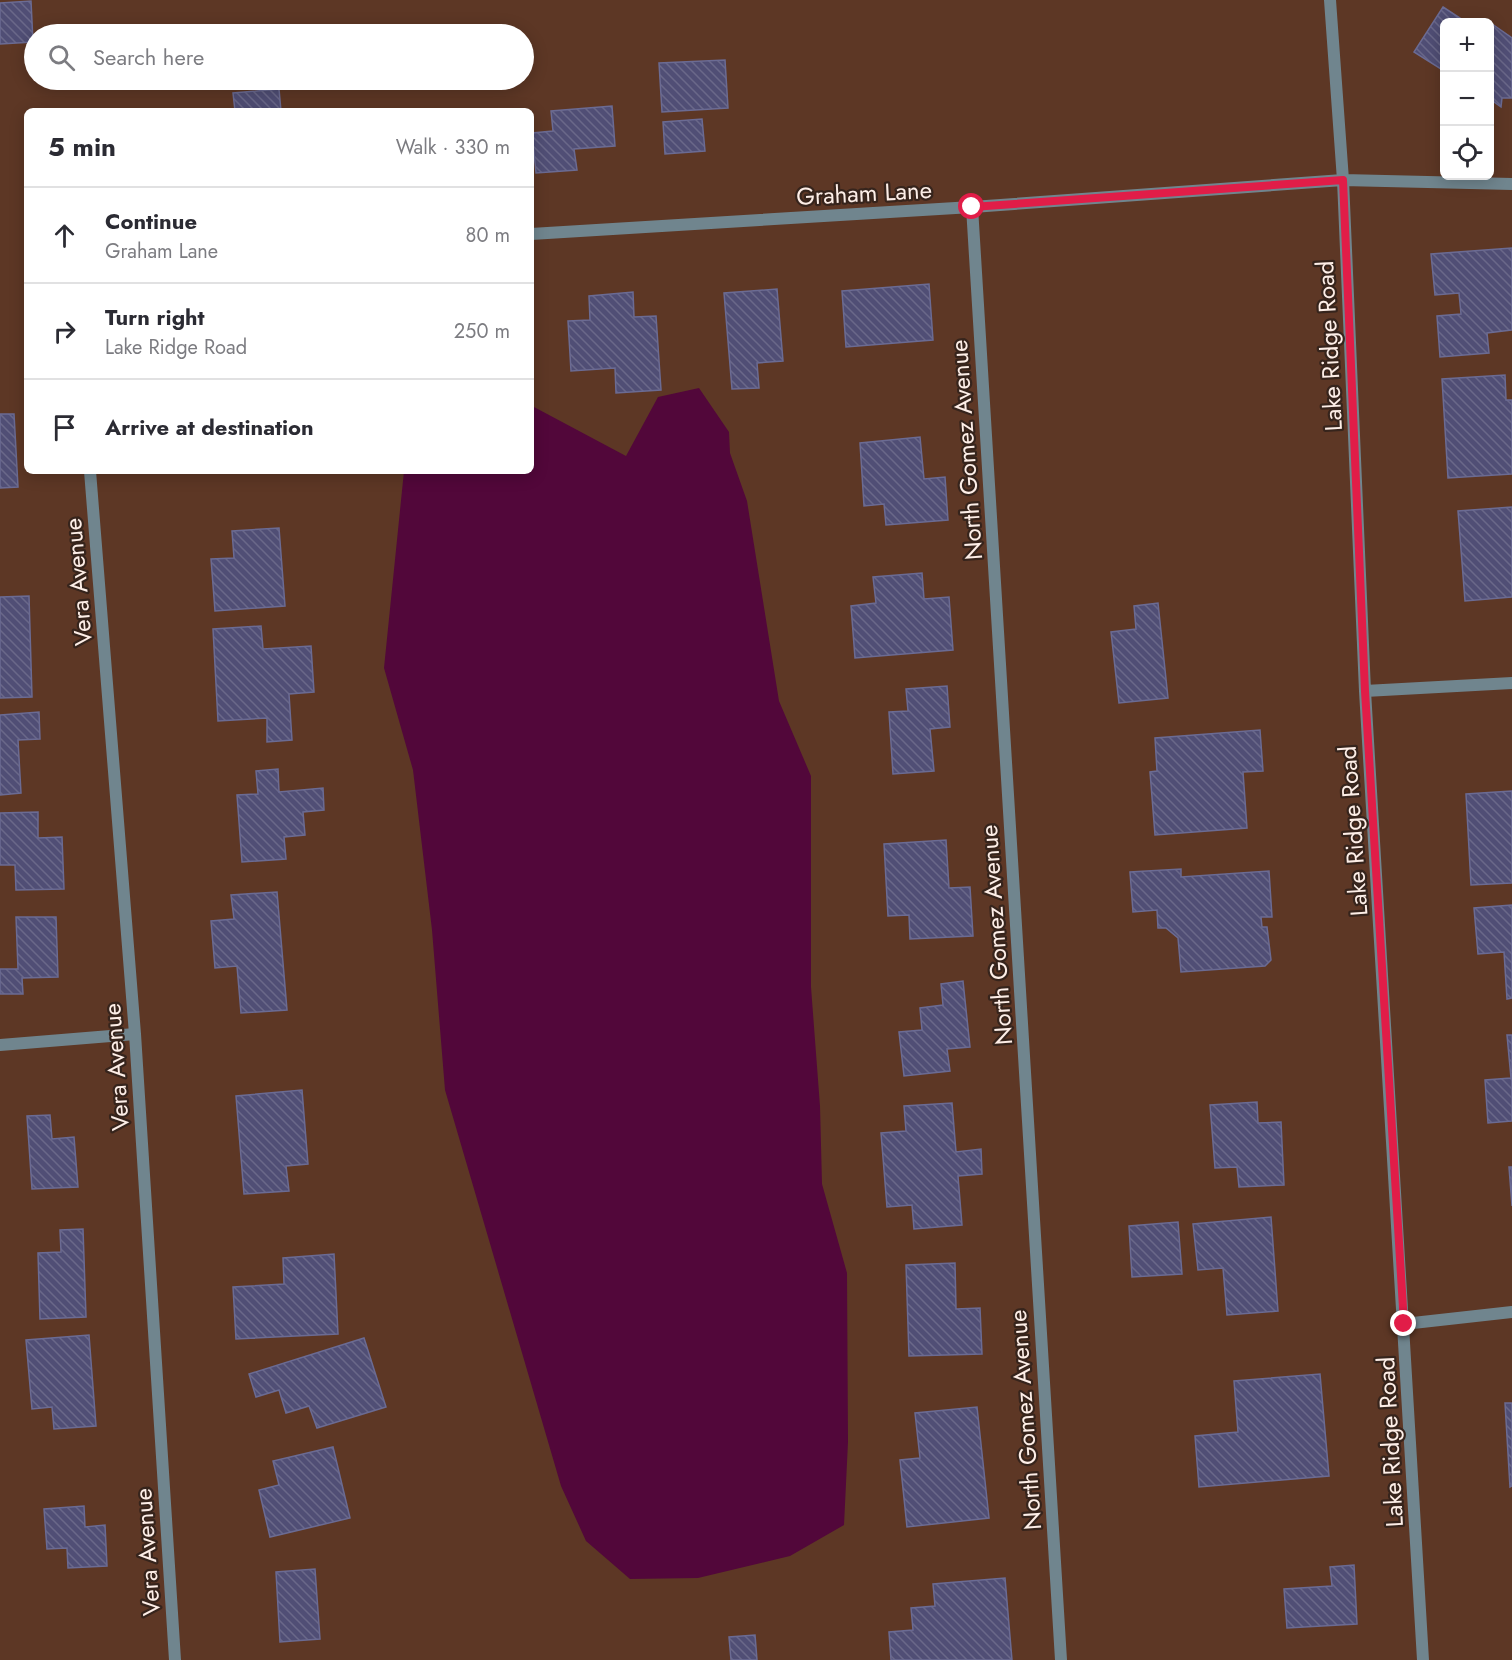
<!DOCTYPE html>
<html lang="en">
<head>
<meta charset="utf-8">
<style>
	body { margin:0; font-family:Jost,sans-serif; background:#f2f2f3; color:#2b2b33 }
	.controls { position:absolute; right:18px; top:18px; display:grid; overflow:hidden; border-radius:9px; box-shadow:0 3px 15px #0003 }
	.controls button { width:54px; height:54px; display:grid; place-items:center; padding:0; border:0; border-bottom:2px solid #e1e1e2; background:#fff; color:#2b2b33; font:30px sans-serif }
	.stop { position:absolute; width:18px; height:18px; margin:-14px; border:4px solid #e11d48; border-radius:50%; background:#fff }
	.stop.end { background:#e11d48; border-color:#fff; box-shadow:0 2px 6px #0008 }
	.list { margin:0; padding:0; list-style:none }
	h2 { display:flex; justify-content:space-between; align-items:center; height:78px; margin:0; padding:0 24px; font-size:26px }
	h2 small { font-size:20px; font-weight:400; color:#7c7c81 }
	.list li { display:grid; grid-template-columns:39px 1fr auto; gap:18px; align-items:center; box-sizing:border-box; height:96px; padding:0 24px; border-top:2px solid #e1e1e2 }
	.list b { display:block; font-size:22px; white-space:nowrap }
	.list p { margin:0; font-size:20px; white-space:nowrap; color:#7c7c81 }
	.list em { font-size:20px; font-style:normal; color:#7c7c81 }
	.icon { flex:none; width:33px; height:33px; fill:none; stroke:currentColor; stroke-width:2; stroke-linecap:round; stroke-linejoin:round }
	.map { position:relative; flex:none; width:1512px; height:1660px; overflow:hidden }
	.search { position:absolute; background:#fff; box-shadow:0 3px 15px #0003; left:24px; top:24px; width:510px; height:66px; display:flex; align-items:center; gap:15px; box-sizing:border-box; padding:0 21px; border-radius:33px; color:#7c7c81; font-size:22px }
	.panel { position:absolute; background:#fff; box-shadow:0 3px 15px #0003; left:24px; top:108px; width:510px; height:366px; border-radius:9px }
	.map>svg:first-child { display:block }
</style>
</head>
<body>
<div class="map">
<svg width="1512" height="1660" viewBox="0 0 1512 1660">
	<defs>
		<pattern id="building-back-hatch" width="6" height="6" patternUnits="userSpaceOnUse" patternTransform="scale(1.5)"><rect width="6" height="6" fill="#504e75"/><path d="M-1 5l2 2M0 0l6 6M5-1l2 2" fill="none" stroke="#6a6889"/></pattern>
	</defs>
	<rect width="100%" height="100%" fill="#5d3725"/>
	<path fill="#52073a" d="M699,388l30,44 1,21 17,48 32,200 32,75v211l9,119 2,78 25,89 1,169 -4,83 -54,31 -92,22 -68,1 -44,-38 -25,-55 -116,-396 -13,-160 -19,-160 -29,-102 20,-197h127v-63l3,-1 92,49 32,-59z"/>
	<path fill="url(#building-back-hatch)" stroke="#6b6b93" stroke-width="1.5" d="M31,1l2,41 -33,2v-41z
		M1443,7l23,15h-22v49l-30,-19z
		M1485,19l27,19v60h-10l-1,9 -11,-8v-77h-7z
		M725,60l3,48 -66,4 -3,-49z
		M279,89l2,22h-46l-2,-18z
		M612,106l3,40 -41,3 3,21 -41,3 -4,-40 21,-2 -2,-20z
		M702,119l3,32 -40,3 -2,-32z
		M1512,248v82l-25,3 2,20 -49,4 -3,-41 24,-2 -2,-21 -24,2 -4,-41z
		M929,284l4,56 -87,7 -4,-56z
		M777,289l6,72 -26,2 2,25 -27,1 -8,-96z
		M633,292l1,25 22,-1 5,74 -45,3 -1,-25 -44,3 -3,-50 22,-1 -1,-24z
		M1505,375l1,25h6v74l-64,4 -6,-99z
		M0,414h14l4,73 -18,1z
		M920,437l4,42 21,-2 3,43 -62,5 -2,-21 -20,2 -4,-63z
		M1512,507v90l-47,4 -7,-90z
		M279,528l6,78 -70,5 -4,-52 23,-1 -2,-27z
		M922,573l2,26 25,-2 4,53 -98,8 -4,-52 25,-3 -3,-26z
		M29,596l3,101 -32,1v-101z
		M1158,603l10,95 -49,5 -8,-71 25,-3 -2,-23z
		M261,626l2,23 48,-3 3,46 -25,2 3,46 -25,2v-24l-49,3 -5,-92z
		M947,686l3,41 -20,2 4,42 -41,3 -4,-62 19,-1 -2,-22z
		M39,712l1,27 -22,1 3,53 -21,2v-80z
		M1260,730l3,41 -20,1 4,56 -92,7 -5,-63 7,-1 -2,-33z
		M278,769l1,23 44,-4 1,22 -21,2 2,23 -21,2 2,22 -44,3 -5,-67 21,-1 -2,-23z
		M1512,791v92l-41,2 -5,-91z
		M38,812v26l24,-1 2,52 -48,1 -1,-25h-15v-52z
		M946,840l3,48 21,-1 3,49 -63,3 -1,-24 -21,1 -4,-72z
		M1181,869v8l88,-6 3,46h-11l1,10h5l4,33 -6,6 -84,6 -3,-34 -12,-10h-8l-1,-18 -24,2 -3,-40z
		M277,892l10,118 -46,3 -4,-47 -22,2 -4,-47 23,-2 -3,-24z
		M1512,905v93l-5,1 -3,-47 -26,2 -4,-46z
		M16,917h40l2,60 -36,1 1,16h-23v-25h18z
		M963,981l7,66 -23,2 3,22 -46,5 -5,-44 23,-2 -2,-22 23,-3 -2,-21z
		M1507,1035h5v86l-24,2 -3,-43 26,-2z
		M302,1090l6,74 -22,2 3,25 -45,3 -8,-98z
		M1257,1102l1,21 23,-1 3,63 -45,2 -2,-20 -22,1 -5,-63z
		M952,1103l4,49 25,-3 1,25 -24,2 4,49 -48,4 -2,-24 -25,2 -6,-74 25,-2 -2,-25z
		M50,1115l2,24 22,-2 4,50 -46,2 -5,-73z
		M1509,1167h3v39z
		M1271,1217l7,94 -51,4 -4,-47 -25,2 -5,-46z
		M1178,1222l4,52 -50,3 -3,-51z
		M83,1229l3,88 -46,2 -2,-66 23,-1 -1,-22z
		M334,1254l4,80 -102,5 -3,-52 51,-3 -1,-26z
		M955,1263l1,46 24,-1 2,46 -73,2 -3,-91z
		M89,1335l7,91 -42,3 -2,-22 -20,2 -6,-69z
		M364,1338l22,69 -69,21 -8,-22 -23,7 -7,-23 -23,7 -7,-23z
		M1320,1374l9,102 -130,11 -4,-51 43,-4 -4,-51z
		M1505,1403h7v83l-2,1z
		M977,1407l12,111 -82,9 -7,-67 20,-2 -5,-45z
		M333,1447l17,71 -80,19 -11,-47 20,-5 -6,-24z
		M84,1506l1,21 20,-2 2,41 -39,2 -1,-20 -20,1 -3,-40z
		M1354,1565l3,59 -70,4 -3,-39 48,-3 -2,-19z
		M315,1569l5,70 -40,3 -4,-70z
		M1005,1578l7,82h-121l-2,-28 24,-2 -2,-22 24,-2 -2,-22z
		M755,1635l2,25h-26l-2,-23z"/>
	<g fill="none" stroke-linecap="round" stroke-linejoin="round">
		<path stroke="#70858e" stroke-width="12" d="M1330,0l13,180 22,511 58,969
			M972,207l89,1453
			M531,234l441,-27 371,-27 169,4
			M90,471l45,563 40,626
			M1365,691l147,-8
			M0,1045l135,-11
			M1404,1324l108,-12"/>
	</g>
	<g fill="none" stroke-linecap="round" stroke-linejoin="round">
		<path stroke="#e11d48" stroke-width="8" d="M972,207l371,-27 22,511 39,633"/>
	</g>
	<g text-anchor="middle" dominant-baseline="central" stroke-width="4.5" stroke-linejoin="round" paint-order="stroke">
		<g font-size="24" fill="#fdeee7" stroke="#36241c">
			<text transform="translate(864 193) rotate(-3)">Graham Lane</text>
			<text transform="translate(1329 346) rotate(-93)">Lake Ridge Road</text>
			<text transform="translate(966 450) rotate(-94)">North Gomez Avenue</text>
			<text transform="translate(78 582) rotate(-95)">Vera Avenue</text>
			<text transform="translate(1353 831) rotate(-94)">Lake Ridge Road</text>
			<text transform="translate(996 935) rotate(-94)">North Gomez Avenue</text>
			<text transform="translate(116 1067) rotate(-94)">Vera Avenue</text>
			<text transform="translate(1025 1420) rotate(-94)">North Gomez Avenue</text>
			<text transform="translate(1390 1442) rotate(-93)">Lake Ridge Road</text>
			<text transform="translate(147 1552) rotate(-94)">Vera Avenue</text>
		</g>
	</g>
</svg>
<div class="controls">
<button>+</button>
<button>−</button>
<button><svg class="icon" aria-label="locate" viewBox="0 0 24 24"><circle cx="12" cy="12" r="6"/><path d="M12 2v4M12 18v4M2 12h4M18 12h4"/></svg></button>
</div>
<div class="stop" style="left:972px;top:207px"></div>
<div class="stop end" style="left:1404px;top:1324px"></div>
<div class="search"><svg class="icon" aria-label="search" viewBox="0 0 24 24"><circle cx="10" cy="10" r="6"/><path d="M15 15l6 6"/></svg>Search here</div>
<section class="panel">
<h2>5 min<small>Walk · 330 m</small></h2>
<ul class="list">
<li><svg class="icon" aria-label="ahead" viewBox="0 0 24 24"><path d="M12 20V5M6 11l6-6 6 6"/></svg><div><b>Continue</b><p>Graham Lane</p></div><em>80 m</em></li>
<li><svg class="icon" aria-label="right" viewBox="0 0 24 24"><path d="M7 20v-9h11M14 6l5 5-5 5"/></svg><div><b>Turn right</b><p>Lake Ridge Road</p></div><em>250 m</em></li>
<li><svg class="icon" aria-label="arrive" viewBox="0 0 24 24"><path d="M6 21V4h12l-3 4 3 4H6"/></svg><div><b>Arrive at destination</b></div></li>
</ul>
</section>
</div>
</body>
</html>
